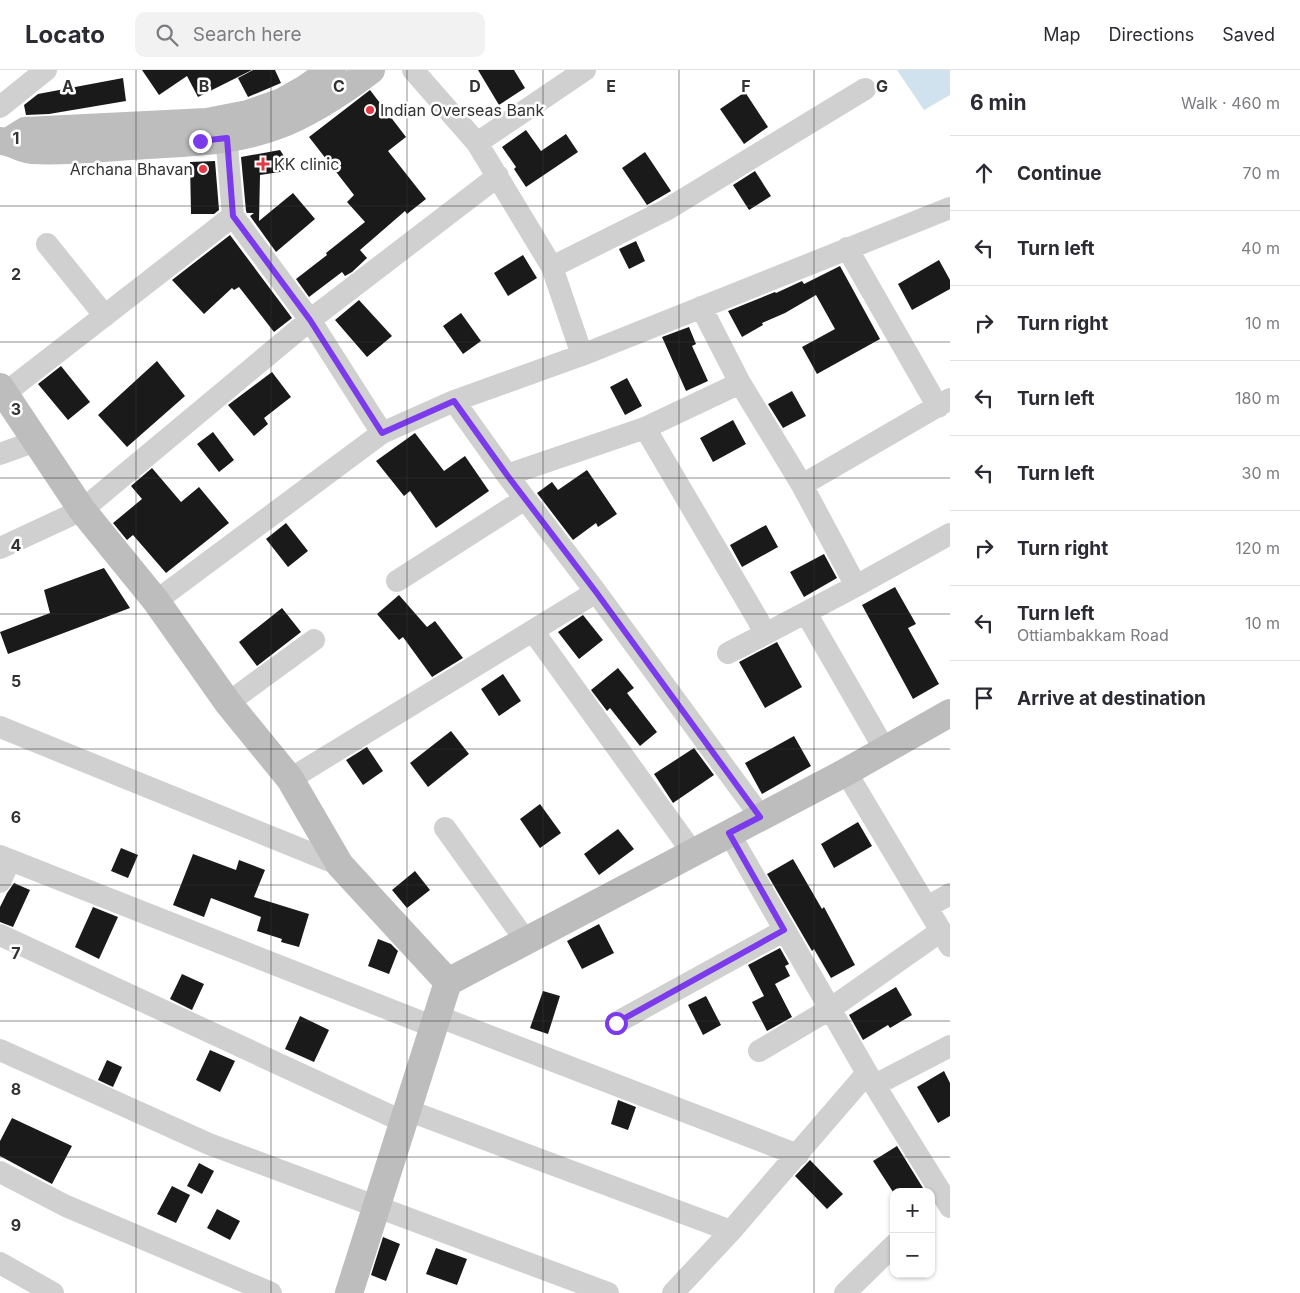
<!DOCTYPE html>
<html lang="en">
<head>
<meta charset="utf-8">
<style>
	body { margin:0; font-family:Inter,sans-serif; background:#f2f2f3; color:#2b2b33 }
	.controls { position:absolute; right:15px; bottom:15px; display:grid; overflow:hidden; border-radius:10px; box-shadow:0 1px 4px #0004 }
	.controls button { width:45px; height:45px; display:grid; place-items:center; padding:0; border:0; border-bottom:1px solid #e1e1e2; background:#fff; color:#2b2b33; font:25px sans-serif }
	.stop { position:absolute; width:15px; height:15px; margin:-11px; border:4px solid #7c3aed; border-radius:50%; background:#fff }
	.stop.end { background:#7c3aed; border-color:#fff; box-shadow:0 1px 5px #0008 }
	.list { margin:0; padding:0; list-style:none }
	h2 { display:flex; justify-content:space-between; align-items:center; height:65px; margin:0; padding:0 20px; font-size:21px }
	h2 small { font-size:16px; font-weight:400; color:#7c7c81 }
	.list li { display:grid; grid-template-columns:32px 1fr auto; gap:15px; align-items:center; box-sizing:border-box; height:75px; padding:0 20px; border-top:1px solid #e1e1e2 }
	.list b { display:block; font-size:19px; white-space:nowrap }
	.list p { margin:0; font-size:16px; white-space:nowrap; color:#7c7c81 }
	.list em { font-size:16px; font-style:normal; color:#7c7c81 }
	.icon { flex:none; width:28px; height:28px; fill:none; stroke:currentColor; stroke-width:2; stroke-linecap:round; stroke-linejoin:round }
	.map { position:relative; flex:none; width:950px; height:1223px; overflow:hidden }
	header { display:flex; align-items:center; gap:30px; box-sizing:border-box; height:70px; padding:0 25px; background:#fff; border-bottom:1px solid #e1e1e2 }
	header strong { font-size:24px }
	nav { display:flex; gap:28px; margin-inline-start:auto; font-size:18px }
	.search { width:350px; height:45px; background:#f2f2f3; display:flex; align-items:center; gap:12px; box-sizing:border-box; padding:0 18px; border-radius:10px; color:#7c7c81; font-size:19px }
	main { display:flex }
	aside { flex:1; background:#fff }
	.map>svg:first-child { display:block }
</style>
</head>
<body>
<header>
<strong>Locato</strong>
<div class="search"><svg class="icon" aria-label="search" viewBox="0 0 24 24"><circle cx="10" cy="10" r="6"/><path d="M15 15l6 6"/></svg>Search here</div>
<nav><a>Map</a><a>Directions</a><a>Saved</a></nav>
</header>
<main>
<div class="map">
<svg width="950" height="1223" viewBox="0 0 950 1223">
	<rect width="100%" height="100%" fill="#fff"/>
	<path fill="#cfe2ee" d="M897,0h53v25l-26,15z"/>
	<path fill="#1a1a1a" d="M142,0h110l-54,27 -11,-21 -28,19z
		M253,0h22l6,13 -33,14 -10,-19z
		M478,0h36l11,18 -26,17z
		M123,8l3,23 -77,13 -23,1 -2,-10 14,-11z
		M370,20l36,47 -18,14 38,48 -19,15 -2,-3 -45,39 7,8 -15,14 -7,4 -3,-4 -33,25 -13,-18 31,-24 -1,-2 39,-31 -18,-20 7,-7 -45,-58z
		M745,22l23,35 -24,17 -24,-35z
		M526,60l15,21 25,-17 12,18 -52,35 -12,-18 2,-2 -14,-20z
		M280,80l13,20 -33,5 -1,46 34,-28 22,26 -39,33 -26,-36 4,-3h-7l-1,-2 -5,-54z
		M645,82l26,39 -24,14 -25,-37z
		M215,91l4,49 -5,4h-23l-1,-52z
		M755,101l16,25 -22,14 -16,-25z
		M230,165l62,83 -18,14 -35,-45 -5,3 -2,-2 -28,26 -32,-34z
		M636,171l9,20 -16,8 -10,-20z
		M523,185l14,23 -29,18 -14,-23z
		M939,190l11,20v9l-38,21 -14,-26z
		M840,196l40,73 -63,35 -15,-27 33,-18 -19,-34 -31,18 -23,10 1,2 -21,12 -14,-26 47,-19 1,1 26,-12 2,3z
		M359,230l33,36 -25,21 -32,-37z
		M461,243l20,28 -18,13 -20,-28z
		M689,257l7,17 -4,2 16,35 -22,10 -24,-54z
		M157,291l28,35 -58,51 -29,-32z
		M61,296l29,36 -22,18 -30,-36z
		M272,302l19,25 -27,21 4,6 -14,12 -26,-31z
		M627,308l15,28 -17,9 -15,-28z
		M792,321l14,25 -23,12 -15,-24z
		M733,350l13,24 -33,18 -13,-24z
		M213,362l21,28 -15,12 -22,-28z
		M415,363l29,38 21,-15 24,35 -53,37 -26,-37 -6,5 -28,-35z
		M152,398l29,34 18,-15 30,36 -63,50 -33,-38 -6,5 -14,-17 29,-24 -11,-13z
		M587,400l30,44 -19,13 -2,-4 -23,17 -36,-47 15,-11 6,8z
		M286,453l22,28 -20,16 -22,-28z
		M766,455l12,22 -36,20 -12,-22z
		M824,484l13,24 -33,19 -14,-25z
		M104,498l26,40 -122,46 -8,-22 50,-19 -6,-23z
		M895,517l21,37 -8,4 31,56 -26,15 -51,-94z
		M399,525l28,32 8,-6 28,37 -31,19 -29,-40 -4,3 -22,-26z
		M282,538l19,24 -44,34 -18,-24z
		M583,545l20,25 -24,19 -21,-27z
		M777,572l25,45 -37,21 -26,-46z
		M618,598l16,20 -7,5 30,39 -17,14 -30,-38 -3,3 -16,-21z
		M503,604l18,27 -22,15 -18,-27z
		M451,661l18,23 -41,33 -18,-24z
		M794,666l17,30 -49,28 -17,-31z
		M367,677l16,24 -20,14 -17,-25z
		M694,678l20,27 -41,28 -19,-29z
		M540,734l21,29 -21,15 -20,-29z
		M858,752l14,24 -38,22 -13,-24z
		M618,759l16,20 -35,26 -15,-21z
		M121,778l17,7 -10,23 -17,-7z
		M193,784l43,16 3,-10 26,10 -11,27 55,17 -10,33 -18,-5 1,-3 -25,-8 4,-14 -50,-19 -7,19 -31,-12z
		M793,789l29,50 2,-2 31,58 -24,13 -17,-29 -2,2 -45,-77z
		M415,801l15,19 -23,18 -15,-18z
		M14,813l16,7 -17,37 -13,-5v-15l7,-14z
		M93,837l25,10 -19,42 -24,-12z
		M599,854l15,29 -32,16 -15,-28z
		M378,869l13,5 7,7 -9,23 -21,-8z
		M780,878l9,16 -4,2 5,10 -15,8 17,33 -25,14 -15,-29 12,-6 -16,-31z
		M182,904l22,10 -12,26 -22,-11z
		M896,917l16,28 -22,13 -2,-3 -25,15 -14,-25z
		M543,921l17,5 -12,38 -18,-6z
		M706,926l15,29 -18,10 -15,-30z
		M300,946l29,14 -15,32 -29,-13z
		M210,980l25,11 -15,31 -24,-12z
		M107,990l15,7 -9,20 -15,-7z
		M944,1001l6,12v33l-12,7 -21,-36z
		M618,1030l18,7 -8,23 -17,-6z
		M12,1048l60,28 -20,38 -52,-28v-15z
		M897,1076l26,42 -5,4h-25l-20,-31z
		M810,1090l33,34 -16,15 -32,-33z
		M199,1093l15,8 -12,23 -15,-8z
		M172,1116l18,9 -14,28 -19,-9z
		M217,1139l23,12 -10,19 -23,-12z
		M383,1167l17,7 -14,37 -15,-6z
		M436,1178l31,11 -10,26 -31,-11z"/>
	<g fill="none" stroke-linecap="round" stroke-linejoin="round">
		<path stroke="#d0d0d0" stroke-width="22" d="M413,0l64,73 75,124 30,88
			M0,37l46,-37
			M225,53l8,93 77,104 72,113
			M477,73l108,-73
			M47,174l58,72
			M847,178l91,159
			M552,197l114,-57 199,-121
			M701,237l39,76 62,102 54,101
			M5,323l228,-177
			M645,358l95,-45
			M0,384l36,-13
			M507,405l138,-47 113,192 7,14 91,-48 94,-52
			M802,415l148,-86
			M0,478l82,-38 228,-190 188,-144
			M397,511l128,-82
			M596,522l165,225
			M156,531l226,-168 72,-32 128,-46 368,-147
			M806,543l79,137
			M533,561l160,222
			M728,583l37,-19
			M228,633l86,-63
			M0,657l340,138
			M846,702l104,174
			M290,709l306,-187 -89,-117 -53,-74
			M445,758l81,113
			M729,763l138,240 83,134
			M0,786l434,171
			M0,812l10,-22
			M927,837l23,-13
			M0,865l404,187
			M437,946l361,139
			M616,953l169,-93
			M0,980l209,94 399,149
			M759,981l71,-42 111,-78
			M875,1015l75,-39
			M407,1040l324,121
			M0,1102l66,34 205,87
			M0,1193l53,30
			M673,1223l58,-62 136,-158
			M845,1223l49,-48"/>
		<path stroke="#bdbdbd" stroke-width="28" d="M0,71c13,0 21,9 32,9 33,2 66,-2 99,-4 48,-3 100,-3 145,-20 35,-13 66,-34 95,-56
			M9,71l16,-10 182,-9 41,-8 34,-12 23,-13 27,-19
			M0,317l82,123 74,91 72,102 62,76 50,86 108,117
			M349,1223l99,-311 398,-210 104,-59"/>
	</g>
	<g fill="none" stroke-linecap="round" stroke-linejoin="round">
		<path stroke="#7c3aed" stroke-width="6" d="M200,71l27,-3 6,78 77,104 72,113 72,-32 53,74 89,117 164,225 -31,16 55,97 -168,93"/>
	</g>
	<path fill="none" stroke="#333" stroke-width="1" stroke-opacity="0.55" d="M136,0v1223M271,0v1223M407,0v1223M543,0v1223M679,0v1223M814,0v1223M0,136h950M0,272h950M0,408h950M0,544h950M0,679h950M0,815h950M0,951h950M0,1087h950"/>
	<g fill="#e63946" stroke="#fff" stroke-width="2">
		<circle cx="370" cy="40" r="5"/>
		<path d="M260.5 86.5h5v5h5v5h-5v5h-5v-5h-5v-5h5z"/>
		<circle cx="203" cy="99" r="5"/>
	</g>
	<g text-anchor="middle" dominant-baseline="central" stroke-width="5" stroke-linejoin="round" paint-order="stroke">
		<g font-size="16" fill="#333" stroke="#fff" text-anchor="start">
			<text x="380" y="40">Indian Overseas Bank</text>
			<text x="274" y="94">KK clinic</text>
			<text x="193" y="99" text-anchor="end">Archana Bhavan</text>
		</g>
	</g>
	<g font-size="16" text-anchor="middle" font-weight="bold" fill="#333" stroke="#fff" stroke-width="5" stroke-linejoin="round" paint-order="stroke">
		<text x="68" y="22">A</text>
		<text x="204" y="22">B</text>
		<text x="339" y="22">C</text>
		<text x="475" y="22">D</text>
		<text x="611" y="22">E</text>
		<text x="746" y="22">F</text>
		<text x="882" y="22">G</text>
		<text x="16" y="74">1</text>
		<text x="16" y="210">2</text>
		<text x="16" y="345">3</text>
		<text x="16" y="481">4</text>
		<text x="16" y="617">5</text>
		<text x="16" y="753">6</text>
		<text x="16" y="889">7</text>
		<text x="16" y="1025">8</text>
		<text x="16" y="1161">9</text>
	</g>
</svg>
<div class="controls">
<button>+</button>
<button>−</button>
</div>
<div class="stop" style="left:616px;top:953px"></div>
<div class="stop end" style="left:200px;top:71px"></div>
</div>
<aside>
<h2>6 min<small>Walk · 460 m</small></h2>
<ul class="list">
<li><svg class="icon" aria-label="ahead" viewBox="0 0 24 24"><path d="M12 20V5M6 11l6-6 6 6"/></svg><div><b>Continue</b></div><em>70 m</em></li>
<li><svg class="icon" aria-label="left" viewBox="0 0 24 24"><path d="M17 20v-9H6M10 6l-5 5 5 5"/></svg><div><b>Turn left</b></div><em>40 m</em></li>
<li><svg class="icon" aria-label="right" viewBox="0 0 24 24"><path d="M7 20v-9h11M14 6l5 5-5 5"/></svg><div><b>Turn right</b></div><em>10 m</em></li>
<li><svg class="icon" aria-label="left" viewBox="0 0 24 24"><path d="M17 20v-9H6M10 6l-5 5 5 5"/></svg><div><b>Turn left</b></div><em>180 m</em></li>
<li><svg class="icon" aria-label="left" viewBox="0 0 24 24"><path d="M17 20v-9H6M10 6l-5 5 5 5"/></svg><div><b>Turn left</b></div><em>30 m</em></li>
<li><svg class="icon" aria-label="right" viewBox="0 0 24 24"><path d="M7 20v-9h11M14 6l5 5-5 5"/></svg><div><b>Turn right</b></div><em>120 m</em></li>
<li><svg class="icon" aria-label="left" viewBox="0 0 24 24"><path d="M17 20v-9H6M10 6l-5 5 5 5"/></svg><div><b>Turn left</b><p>Ottiambakkam Road</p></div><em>10 m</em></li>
<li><svg class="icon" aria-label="arrive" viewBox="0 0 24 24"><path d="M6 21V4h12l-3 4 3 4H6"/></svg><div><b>Arrive at destination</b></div></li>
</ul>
</aside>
</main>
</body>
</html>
